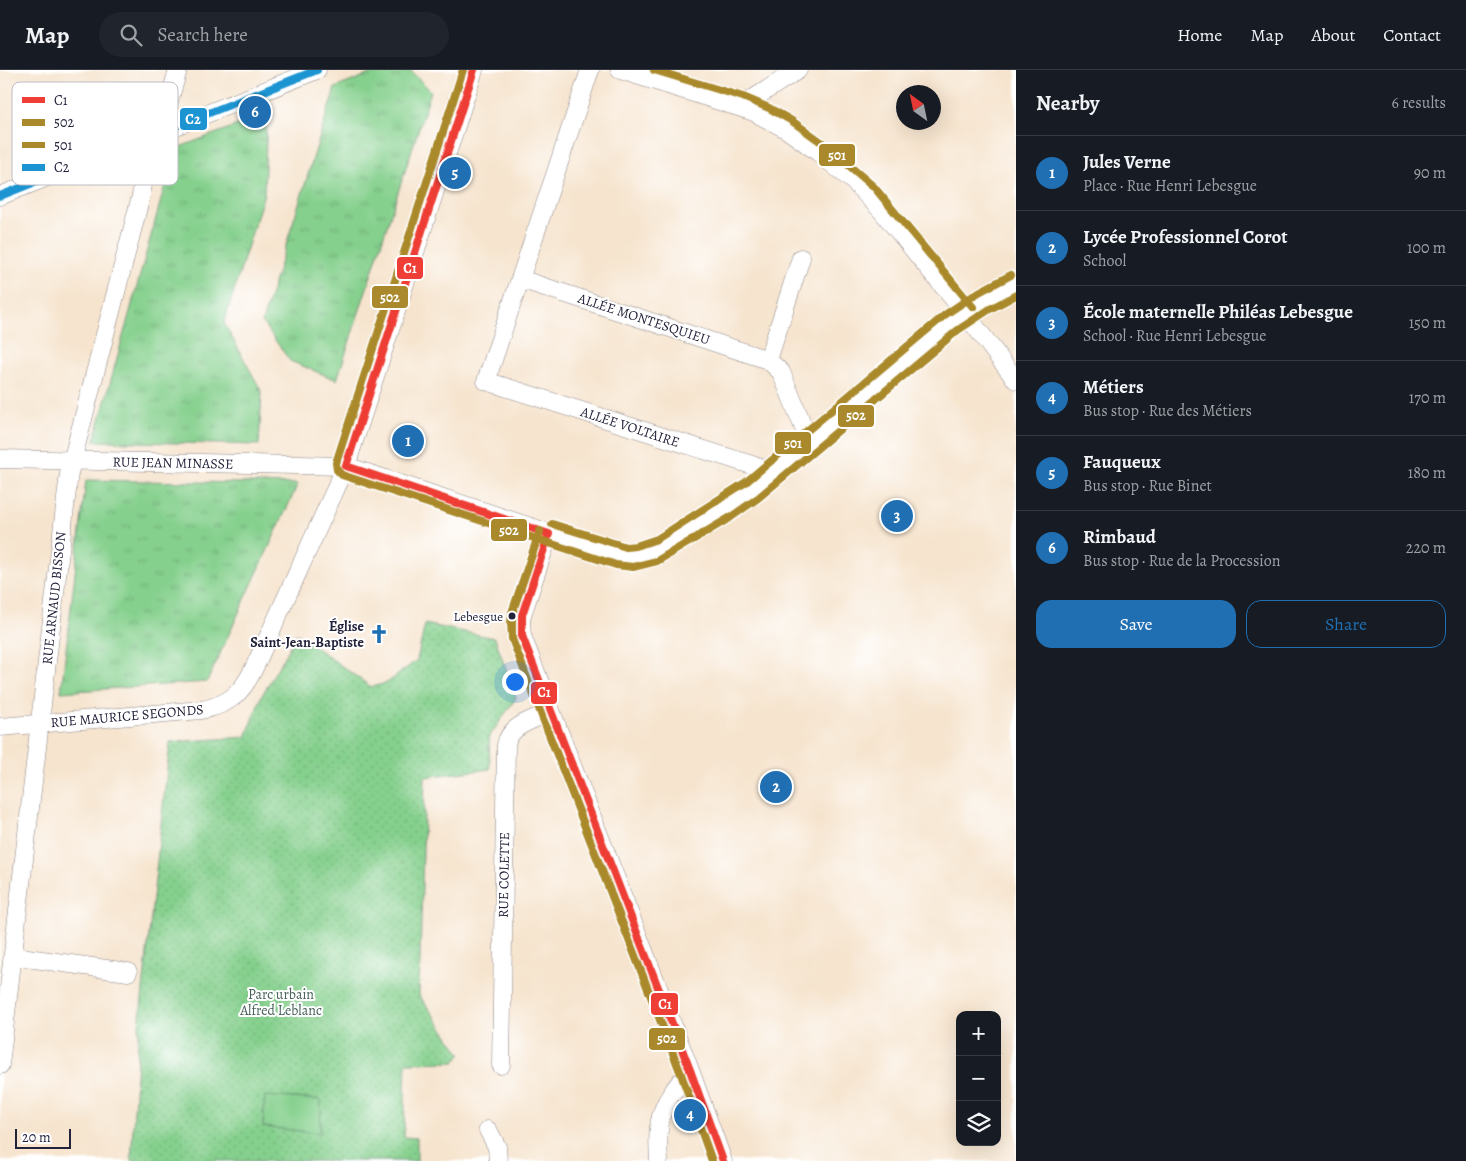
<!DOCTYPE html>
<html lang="en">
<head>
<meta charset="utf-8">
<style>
	body { margin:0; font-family:Alegreya,serif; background:#20242c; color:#f1f3f6 }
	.controls { position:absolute; right:15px; bottom:15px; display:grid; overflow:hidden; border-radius:10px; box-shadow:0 5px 20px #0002 }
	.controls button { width:45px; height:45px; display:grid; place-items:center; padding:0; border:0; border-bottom:1px solid #363941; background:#171b24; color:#f1f3f6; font:25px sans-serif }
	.compass { position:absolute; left:896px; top:15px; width:45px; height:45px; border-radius:50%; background:#171b24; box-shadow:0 5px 20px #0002; rotate:327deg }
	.scale { position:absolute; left:15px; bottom:12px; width:56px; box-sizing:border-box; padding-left:5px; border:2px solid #22223b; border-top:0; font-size:14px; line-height:18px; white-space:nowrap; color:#22223b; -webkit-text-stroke:4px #fff; paint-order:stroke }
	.you { position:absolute; left:514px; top:611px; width:18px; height:18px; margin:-12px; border:4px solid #fff; border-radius:50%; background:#1a73e8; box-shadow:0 0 0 8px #1a73e833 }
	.badge { display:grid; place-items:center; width:32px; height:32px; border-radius:50%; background:#1f6fb2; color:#fff; font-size:16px; font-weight:700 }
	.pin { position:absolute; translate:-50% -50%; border:2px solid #fff; box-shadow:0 1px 5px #0006 }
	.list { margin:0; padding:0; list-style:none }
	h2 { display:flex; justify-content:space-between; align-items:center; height:65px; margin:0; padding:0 20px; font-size:21px }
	h2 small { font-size:16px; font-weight:400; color:#9ea1a6 }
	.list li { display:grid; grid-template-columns:32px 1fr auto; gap:15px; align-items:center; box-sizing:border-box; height:75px; padding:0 20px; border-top:1px solid #363941 }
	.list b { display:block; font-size:19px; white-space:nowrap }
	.list p { margin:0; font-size:16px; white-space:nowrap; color:#9ea1a6 }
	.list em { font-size:16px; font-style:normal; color:#9ea1a6 }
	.actions { display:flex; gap:10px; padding:15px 20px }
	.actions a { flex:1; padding:11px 0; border:1px solid #1f6fb2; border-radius:15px; text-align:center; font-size:18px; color:#1f6fb2 }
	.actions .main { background:#1f6fb2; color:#fff }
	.icon { flex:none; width:28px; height:28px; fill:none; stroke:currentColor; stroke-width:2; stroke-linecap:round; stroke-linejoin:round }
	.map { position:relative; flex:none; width:1016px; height:1091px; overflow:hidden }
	header { display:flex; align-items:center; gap:30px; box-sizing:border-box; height:70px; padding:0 25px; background:#171b24; border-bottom:1px solid #363941 }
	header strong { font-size:24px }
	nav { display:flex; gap:28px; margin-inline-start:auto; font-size:18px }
	.search { width:350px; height:45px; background:#20242c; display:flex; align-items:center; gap:12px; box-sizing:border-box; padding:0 18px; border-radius:28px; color:#9ea1a6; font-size:19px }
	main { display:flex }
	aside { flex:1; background:#171b24 }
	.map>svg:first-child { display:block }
</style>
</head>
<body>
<header>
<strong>Map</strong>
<div class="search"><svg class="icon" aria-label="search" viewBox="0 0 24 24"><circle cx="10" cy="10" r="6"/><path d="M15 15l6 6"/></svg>Search here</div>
<nav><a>Home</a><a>Map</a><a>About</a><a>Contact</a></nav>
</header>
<main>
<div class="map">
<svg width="1016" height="1091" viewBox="0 0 1016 1091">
	<defs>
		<pattern id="grass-tufts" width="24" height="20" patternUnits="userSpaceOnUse" patternTransform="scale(1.25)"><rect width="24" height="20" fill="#85d08d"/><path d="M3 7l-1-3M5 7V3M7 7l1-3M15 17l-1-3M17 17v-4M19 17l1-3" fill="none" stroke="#73b27b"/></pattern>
		<pattern id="park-dots" width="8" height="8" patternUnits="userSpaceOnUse" patternTransform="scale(1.25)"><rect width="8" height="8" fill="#85d08d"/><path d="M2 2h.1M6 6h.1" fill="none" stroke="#73b27b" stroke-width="1.8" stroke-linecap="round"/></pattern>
	</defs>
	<rect width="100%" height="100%" fill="#fff"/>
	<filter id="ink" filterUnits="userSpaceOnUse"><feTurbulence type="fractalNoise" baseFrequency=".02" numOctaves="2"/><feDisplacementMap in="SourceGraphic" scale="10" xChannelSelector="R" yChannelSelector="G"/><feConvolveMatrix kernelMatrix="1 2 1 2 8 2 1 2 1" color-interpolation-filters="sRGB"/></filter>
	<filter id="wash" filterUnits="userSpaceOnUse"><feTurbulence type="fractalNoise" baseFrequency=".0096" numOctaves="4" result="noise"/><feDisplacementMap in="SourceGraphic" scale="20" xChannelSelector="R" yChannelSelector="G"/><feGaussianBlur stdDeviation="1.12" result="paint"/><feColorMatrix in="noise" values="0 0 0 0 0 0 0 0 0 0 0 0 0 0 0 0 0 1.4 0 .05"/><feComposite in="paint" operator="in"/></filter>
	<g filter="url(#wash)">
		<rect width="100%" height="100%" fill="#f6e4ce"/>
		<path fill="url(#grass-tufts)" stroke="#547964" d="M379,0h31l21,21 -94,289 -47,-19 -28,-39 73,-234z
			M267,44l-3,80 -40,129 38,69 -3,53 -165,-4 78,-281 -3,-9z
			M86,410l212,4 -91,198 -146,10z"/>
		<path fill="url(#park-dots)" stroke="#547964" d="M425,554l70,14 21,60 -27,39 1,32 -65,8 -6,218 42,59 -6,8 -49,1 -2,74 13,1v23h-286l8,-135 31,-284 76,-5 15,-40 36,-63 74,53 16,-4 30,-23z"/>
		<path fill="#85d08d" stroke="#547964" d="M265,1026l56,4 -1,33 -57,-6z"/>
	</g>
	<g filter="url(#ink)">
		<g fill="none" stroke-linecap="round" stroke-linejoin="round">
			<g stroke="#8c8384" stroke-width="19">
				<path id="minor" d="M590,0l-104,311 288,91
					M620,0l134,42 32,17 32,23 35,29 29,30 83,102 51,67
					M740,37l58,-37
					M160,62l18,-62
					M0,126l317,-126
					M520,209l248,81 13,12 29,71
					M768,290l33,-102
					M0,389l346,7 273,90c29,4 51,-14 75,-28 72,-44 133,-100 196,-154 39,-33 78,-70 126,-90
					M549,464l-27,81 -1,8 1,13 168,434 33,91
					M0,657l201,-17c29,-5 42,-18 54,-44l91,-200 128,-396
					M13,886l115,16
					M0,995l69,-592 72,-277 4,-24 -4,-32
					M501,995l5,-320c3,-20 29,-26 45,-33
					M488,1060l9,17 1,14
					M659,1091c-3,-45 2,-57 31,-91"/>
			</g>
			<use href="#minor" stroke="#fff" stroke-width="18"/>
			<g stroke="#fff" stroke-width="11">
				<path id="bus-1" d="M346,396l128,-396
					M346,396l203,68
					M549,464l-27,81v21l168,434 33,91"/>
			</g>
			<g stroke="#fff" stroke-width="11">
				<path id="bus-2" d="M463,0l-127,393 1,7 5,5 274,90 17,2 24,-6 74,-44 27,-19 200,-168 32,-21 26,-14
					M540,461l-28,82 -1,10 1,16 169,435 31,87"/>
			</g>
			<g stroke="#fff" stroke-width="11">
				<path id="bus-3" d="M654,0l89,27 26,11 23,13 32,23 50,43 99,120
					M552,454l74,23 10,-1 21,-7 89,-57 200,-168 33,-22 32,-17
					M512,567v-24l28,-82"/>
			</g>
			<g stroke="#fff" stroke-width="11">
				<path id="bus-4" d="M0,126l317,-126"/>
			</g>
			<use href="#bus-1" stroke="#ee3e35" stroke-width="8"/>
			<use href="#bus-2" stroke="#aa892c" stroke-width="8"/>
			<use href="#bus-3" stroke="#aa892c" stroke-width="8"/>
			<use href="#bus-4" stroke="#1c94d2" stroke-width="8"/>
		</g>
	</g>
	<defs>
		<g id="church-bare" transform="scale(1.5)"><path d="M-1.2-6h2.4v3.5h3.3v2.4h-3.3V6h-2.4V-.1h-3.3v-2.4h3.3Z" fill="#1f6fb2" stroke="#fff" stroke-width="2.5" paint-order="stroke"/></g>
	</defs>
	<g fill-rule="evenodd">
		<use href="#church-bare" x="379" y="564"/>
	</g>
	<circle fill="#22223b" stroke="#fff" stroke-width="2" cx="512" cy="546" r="4.5"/>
	<g text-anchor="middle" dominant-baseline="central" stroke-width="4" stroke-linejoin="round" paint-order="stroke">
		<g font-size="13" fill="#22223b" stroke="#fff" text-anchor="end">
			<text x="503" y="546">Lebesgue</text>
		</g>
		<g font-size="14" fill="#22223b" stroke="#fff">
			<text transform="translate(644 249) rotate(18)">ALLÉE MONTESQUIEU</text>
			<text transform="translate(630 357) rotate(18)">ALLÉE VOLTAIRE</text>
			<text transform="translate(173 393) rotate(1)">RUE JEAN MINASSE</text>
			<text transform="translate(54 528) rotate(-84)">RUE ARNAUD BISSON</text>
			<text transform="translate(127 646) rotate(-5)">RUE MAURICE SEGONDS</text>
			<text transform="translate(504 805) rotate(-89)">RUE COLETTE</text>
		</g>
		<g font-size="14" font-weight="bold" fill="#22223b" stroke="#fff" text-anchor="end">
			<text x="364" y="556">Église<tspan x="364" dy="16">Saint-Jean-Baptiste</tspan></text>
		</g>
		<g font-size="14" fill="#455f58" stroke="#fff">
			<text x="281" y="924">Parc urbain<tspan x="281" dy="16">Alfred Leblanc</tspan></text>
		</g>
	</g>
	<rect x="12" y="12" width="166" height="103" rx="8" fill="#fff" stroke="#bdbdc4" stroke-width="1"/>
	<rect x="22" y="27" width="23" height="6" fill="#ee3e35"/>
	<rect x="22" y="49" width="23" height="7" fill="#aa892c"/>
	<rect x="22" y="72" width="23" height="6" fill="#aa892c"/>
	<rect x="22" y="94" width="23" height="7" fill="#1c94d2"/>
	<g font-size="14" fill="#22223b">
		<text x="54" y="35">C1</text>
		<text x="54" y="57">502</text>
		<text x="54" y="80">501</text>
		<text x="54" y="102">C2</text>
	</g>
	<g stroke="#fff" stroke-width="2">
		<rect x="179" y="37" width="29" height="24" rx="5" fill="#1c94d2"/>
		<rect x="818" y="73" width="38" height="24" rx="5" fill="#aa892c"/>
		<rect x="396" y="186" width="28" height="24" rx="5" fill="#ee3e35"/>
		<rect x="371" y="215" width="38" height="24" rx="5" fill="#aa892c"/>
		<rect x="837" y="334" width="38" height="24" rx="5" fill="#aa892c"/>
		<rect x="774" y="361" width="38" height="24" rx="5" fill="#aa892c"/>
		<rect x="490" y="448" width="38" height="24" rx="5" fill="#aa892c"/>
		<rect x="530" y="611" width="28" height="24" rx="5" fill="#ee3e35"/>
		<rect x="650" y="922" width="29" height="24" rx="5" fill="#ee3e35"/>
		<rect x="648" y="957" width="38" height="24" rx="5" fill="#aa892c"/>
	</g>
	<g font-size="14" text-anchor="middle" font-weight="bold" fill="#fff">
		<text x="193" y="54">C2</text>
		<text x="837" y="90">501</text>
		<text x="410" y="203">C1</text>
		<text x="390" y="232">502</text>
		<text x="856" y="350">502</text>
		<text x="793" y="378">501</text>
		<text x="509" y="465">502</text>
		<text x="544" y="627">C1</text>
		<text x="665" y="939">C1</text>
		<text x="667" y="973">502</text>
	</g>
</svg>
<div class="controls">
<button>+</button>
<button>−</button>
<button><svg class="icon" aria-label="layers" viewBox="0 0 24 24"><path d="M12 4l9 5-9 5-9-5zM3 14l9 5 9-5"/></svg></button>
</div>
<svg class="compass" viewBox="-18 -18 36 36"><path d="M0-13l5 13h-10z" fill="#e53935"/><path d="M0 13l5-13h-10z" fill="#9ea1a6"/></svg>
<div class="scale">20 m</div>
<div class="you"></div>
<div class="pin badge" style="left:408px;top:371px">1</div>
<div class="pin badge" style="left:776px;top:717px">2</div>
<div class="pin badge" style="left:897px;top:446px">3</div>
<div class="pin badge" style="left:690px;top:1045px">4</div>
<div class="pin badge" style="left:455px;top:103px">5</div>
<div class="pin badge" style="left:255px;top:42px">6</div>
</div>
<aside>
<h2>Nearby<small>6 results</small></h2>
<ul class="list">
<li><span class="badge">1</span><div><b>Jules Verne</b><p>Place · Rue Henri Lebesgue</p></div><em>90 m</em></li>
<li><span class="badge">2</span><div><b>Lycée Professionnel Corot</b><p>School</p></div><em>100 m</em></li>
<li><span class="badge">3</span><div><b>École maternelle Philéas Lebesgue</b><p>School · Rue Henri Lebesgue</p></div><em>150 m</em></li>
<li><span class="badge">4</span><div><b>Métiers</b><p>Bus stop · Rue des Métiers</p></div><em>170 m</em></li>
<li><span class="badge">5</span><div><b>Fauqueux</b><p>Bus stop · Rue Binet</p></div><em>180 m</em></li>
<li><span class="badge">6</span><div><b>Rimbaud</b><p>Bus stop · Rue de la Procession</p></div><em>220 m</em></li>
</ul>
<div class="actions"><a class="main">Save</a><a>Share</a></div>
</aside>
</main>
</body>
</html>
